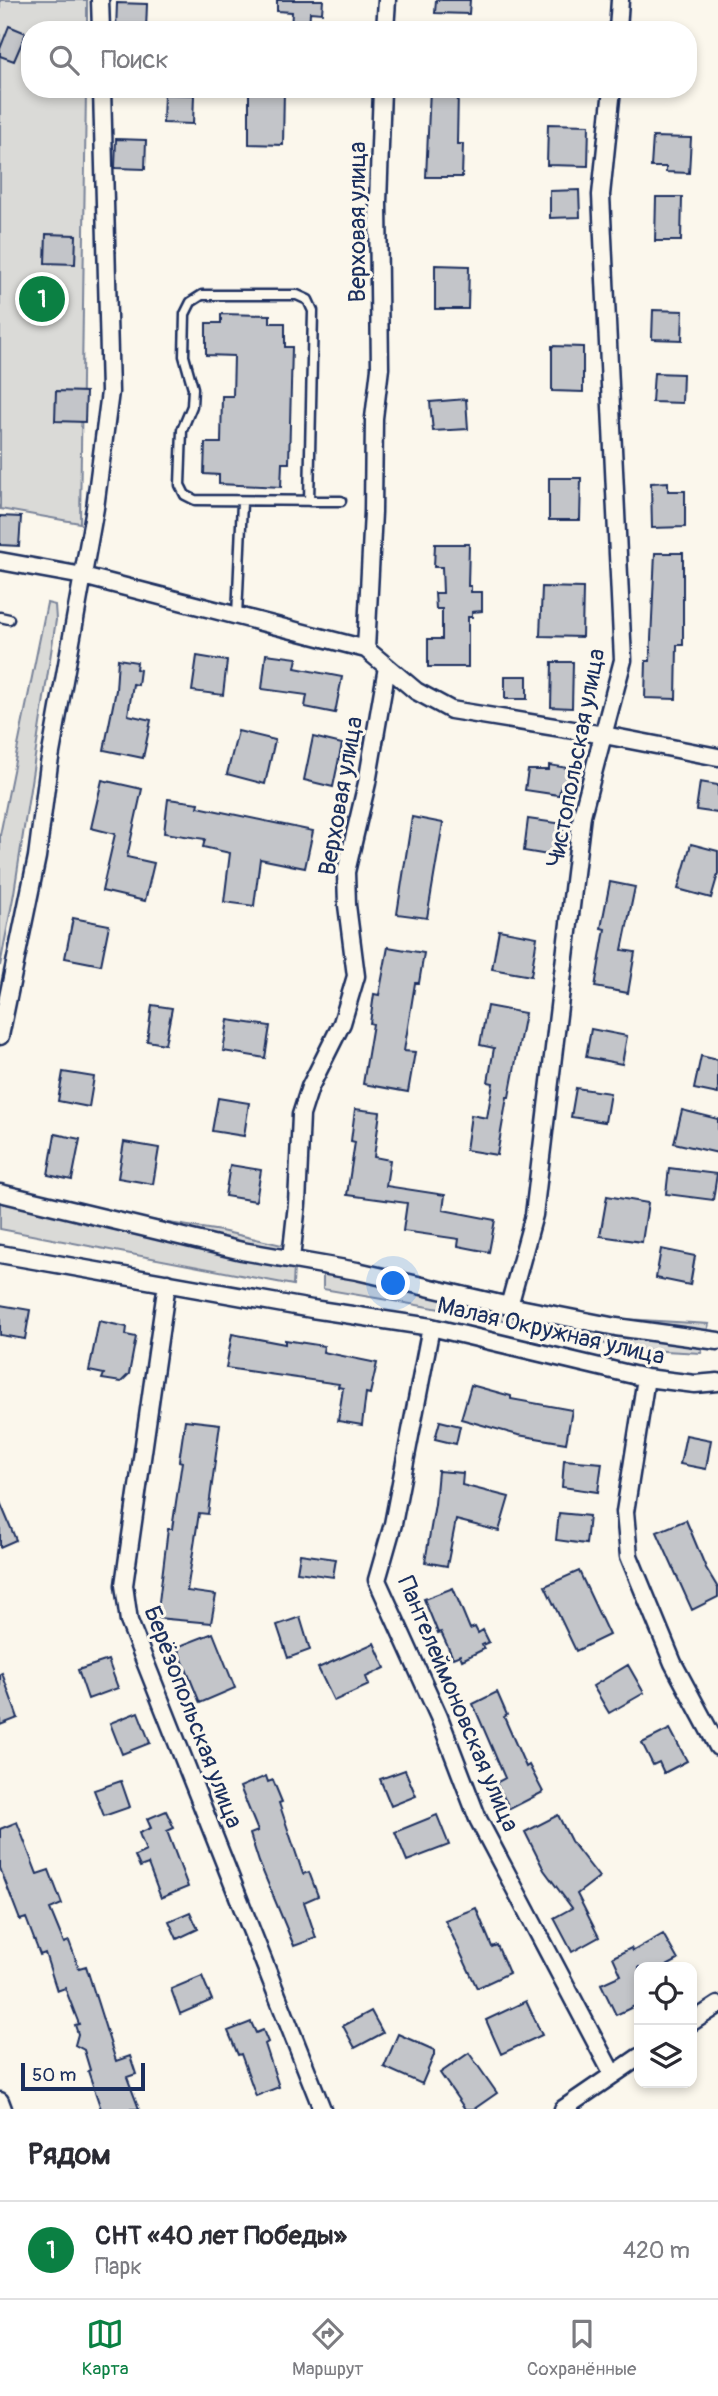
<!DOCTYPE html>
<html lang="ru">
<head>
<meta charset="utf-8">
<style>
	body { margin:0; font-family:Pangolin,sans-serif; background:#f2f2f3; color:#2b2b33 }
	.controls { position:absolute; right:21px; bottom:21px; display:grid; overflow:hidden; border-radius:14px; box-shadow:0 4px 10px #0003 }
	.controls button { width:63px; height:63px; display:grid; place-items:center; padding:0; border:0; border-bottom:2px solid #e1e1e2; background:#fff; color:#2b2b33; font:35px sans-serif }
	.scale { position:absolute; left:21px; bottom:18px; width:124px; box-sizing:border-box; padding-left:7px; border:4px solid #1b2f5e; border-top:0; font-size:19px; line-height:24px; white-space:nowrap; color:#1b2f5e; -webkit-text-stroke:5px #fbf7ec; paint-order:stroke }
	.you { position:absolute; left:394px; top:1284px; width:24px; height:24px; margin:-18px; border:5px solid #fff; border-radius:50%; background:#1a73e8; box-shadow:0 0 0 10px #1a73e833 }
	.badge { display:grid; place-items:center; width:46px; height:46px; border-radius:50%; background:#0b8043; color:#fff; font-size:23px; font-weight:700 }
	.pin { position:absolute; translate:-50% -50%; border:4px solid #fff; box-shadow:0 2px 7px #0006 }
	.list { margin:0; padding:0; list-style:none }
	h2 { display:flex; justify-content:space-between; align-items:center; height:91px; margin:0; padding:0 28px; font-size:30px }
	h2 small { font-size:23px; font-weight:400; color:#7c7c81 }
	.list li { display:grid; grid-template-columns:46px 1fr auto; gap:21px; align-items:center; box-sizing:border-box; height:98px; padding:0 28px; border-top:2px solid #e1e1e2 }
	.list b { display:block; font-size:26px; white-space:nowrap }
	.list p { margin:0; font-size:23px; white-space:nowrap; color:#7c7c81 }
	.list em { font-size:23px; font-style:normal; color:#7c7c81 }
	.icon { flex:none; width:38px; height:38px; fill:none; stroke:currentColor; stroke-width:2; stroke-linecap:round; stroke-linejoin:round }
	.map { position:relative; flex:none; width:718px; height:2109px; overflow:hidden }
	.search { position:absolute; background:#fff; box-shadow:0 4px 10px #0003; left:21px; right:21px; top:21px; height:77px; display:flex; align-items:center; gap:18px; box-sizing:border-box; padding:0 24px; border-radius:28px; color:#7c7c81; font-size:26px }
	.sheet { height:189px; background:#fff }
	nav { display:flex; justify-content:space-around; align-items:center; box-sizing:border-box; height:98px; border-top:2px solid #e1e1e2; background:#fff; font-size:19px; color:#7c7c81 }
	nav a { display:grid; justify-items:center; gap:4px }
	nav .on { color:#0b8043 }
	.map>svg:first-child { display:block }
</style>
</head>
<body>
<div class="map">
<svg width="718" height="2109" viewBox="0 0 718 2109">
	<rect width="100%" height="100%" fill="#fbf7ec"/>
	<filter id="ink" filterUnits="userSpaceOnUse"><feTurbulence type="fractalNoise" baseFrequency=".0143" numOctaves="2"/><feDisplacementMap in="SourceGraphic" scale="14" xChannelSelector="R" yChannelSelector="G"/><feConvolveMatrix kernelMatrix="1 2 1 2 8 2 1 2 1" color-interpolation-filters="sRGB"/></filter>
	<g filter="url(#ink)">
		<path fill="#dadad7" stroke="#7a849a" stroke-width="2" d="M0,0h87v30h-57v59h56l-6,434 -80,-14z
			M47,603l8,2 1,15 -42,273 -14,73v-131z
			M0,1197l221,34 74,17 -2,37 -293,-56z
			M323,1259l32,3 252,56 102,6 -8,29 -74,-4 -123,-29 -181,-31z"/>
		<path fill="#c3c5c9" stroke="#1b2f5e" stroke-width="2" d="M277,0h46l-1,13 -12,-1 -1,18h-18l1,-18 -15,-1z
			M436,0h34l-1,14 -34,-1z
			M117,3l30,1 -1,26h-30z
			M9,26l17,7 -12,28 -14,-5v-7z
			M249,89h35l-1,56 -34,-1z
			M430,89l28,1 -1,54h6l-1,33h-36z
			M164,94l30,1 -1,29 -30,-1z
			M548,124l41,1 -1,41 -41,-1z
			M653,137l38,1 -2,35 -23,-1v-5h-15z
			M116,139l30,1 -1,29 -30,-1z
			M579,190l1,27 -30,1v-27z
			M656,197h26l-1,44h-26z
			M46,234l30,1 -1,29 -30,-1z
			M435,265l34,1 -1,43h-33z
			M653,310l30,1 -1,29 -30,-1z
			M221,314l49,1v8h15v24h7l-3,116h-7l-1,24 -62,-3v-9l-15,-1 1,-31h16l1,-47h11l1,-40 -28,-1v-32h15z
			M552,346l31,1v45l-31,-1z
			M654,373l29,1 -1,29 -30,-1z
			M56,391l30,1 -1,30 -30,-1z
			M466,399l2,30 -35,2 -3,-29z
			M549,478h32l-1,42h-31z
			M668,482v9h17v36l-33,1 -1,-45z
			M0,516l21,1 -2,29 -19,-1z
			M435,544h34l-1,42h3v6h11v19l-10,1v5h-4v50h-40v-28h14v-30h-6l-1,-16h8l-1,-26h-8z
			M655,553h28v92h-6l-1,54 -31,-1 1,-37h4z
			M542,587l41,1 -1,49 -42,-1z
			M266,654l31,4 -2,10 47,9 -7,36 -30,-6 2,-12 -45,-6z
			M197,656l30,5 -4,34 -31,-4z
			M118,659l19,3 -1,7 4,1 -2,15 -5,-1 -5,31 23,5 -8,38 -39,-8 12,-60z
			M552,662h21l-1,46 -21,-1z
			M505,676h22v23h-22z
			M238,731l37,9 -10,44 -38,-10z
			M313,737l29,7 -9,43 -29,-7z
			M549,765l19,3 -3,17h-4l-2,10 -34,-5 3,-20h21z
			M102,780l40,9 -15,68 27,6 -9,38 -43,-10 13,-57 -24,-6z
			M700,782l18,3v28l-22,-3z
			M168,799l31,4 -1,4 115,24 -8,37 -45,-9 -6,47 -30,-4 6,-49 -27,-6 2,-8 -41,-6z
			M412,817l31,6 -16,95 -30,-4z
			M528,819l36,5 -4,33 -36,-6z
			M691,844l27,7v23l-7,24 -33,-9z
			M610,882l25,5 -13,63 13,2 -7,41 -33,-6 10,-58 -4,-1z
			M73,918l36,7 -8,40 -36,-7z
			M499,930l38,7 -6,39 -39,-7z
			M388,947l36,6 -5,30h-4l-11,68 11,1 -7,40 -45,-8 10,-60 -3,-1 4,-29 5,1z
			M152,1005l20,3 -7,36 -18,-3z
			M487,1006l38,7 -16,84h-2l-10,58 -31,-5 5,-35 16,3 6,-35 -5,-1 6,-34 -14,-3z
			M228,1020l42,6 -5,32 -42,-7z
			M591,1029l36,7 -5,28 -36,-7z
			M701,1056l17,4v34l-24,-5z
			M63,1072l31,5 -5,30 -31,-6z
			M576,1088l34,5 -5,29 -34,-5z
			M218,1098l31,5 -5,33 -32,-5z
			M355,1109l25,3 -6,45 16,3 -4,26 59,9 -2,15 52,10 -6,32 -31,-6 1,-7 -56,-8 4,-28 -60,-8 8,-53 -4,-1z
			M682,1110l36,9v34l-44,-10z
			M55,1134l25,5 -8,41 -24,-5z
			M124,1142l35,6 -6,36 -35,-6z
			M230,1165l31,5 -5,31 -31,-5z
			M669,1168l48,6 -4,26 -47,-6z
			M607,1196l41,7 -6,39 -42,-6z
			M661,1249l34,7 -5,29 -34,-7z
			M0,1305l30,5 -5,29 -25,-4z
			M99,1321l28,6 -1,8 10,2 -7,37 -8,8 -19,-3 2,-5 -15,-3z
			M232,1334l53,10v-4l39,6 -1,6 54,11 -7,31 -4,-1 -4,32 -24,-4 5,-33 -5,-1 1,-3 -113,-16z
			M471,1385l40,11v3l61,11 -6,33 -48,-8 -57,-16z
			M185,1420l35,4 -12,90 -9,-1 -12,78 29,4 -5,28 -54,-5 11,-89h4l10,-67 -3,-1z
			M440,1421l20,5 -4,18 -21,-5z
			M686,1435l25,5 -5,29 -26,-5z
			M564,1460l38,3 -4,29 -36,-5z
			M438,1471l25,2 -1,12 47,12 -10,34 -43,-11 -9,46 -22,-4 10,-58z
			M0,1502l16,38 -16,7z
			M559,1513l30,3 -3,28 -30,-4z
			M686,1520l20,48 12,20v9l-26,13 -35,-78z
			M300,1554l36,5 -3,18 -36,-5z
			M579,1571l30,64 -33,16 -31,-65z
			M453,1588l17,41 5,-2 3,6 5,-3 6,12 -7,3 2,4 -22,11 -2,-5 -7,3 -12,-26 -3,1 -14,-34z
			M300,1617l10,33 -22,8 -11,-33z
			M213,1633l22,55 -35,15 -23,-56z
			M374,1643l11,25 -19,9 3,8 -35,16 -16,-33z
			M108,1660l10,28 -30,11 -10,-29z
			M628,1665l16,28 -35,20 -16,-27z
			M2,1673l16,45 -18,7v-51z
			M497,1692l10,23 -3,2 22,50 3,-2 14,27 -33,17 -14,-26 9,-5 -32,-74z
			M138,1712l12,31 -28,11 -12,-31z
			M670,1729l17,32 -23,12 -5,-11 -6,3 -11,-22z
			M405,1770l11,26 -25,10 -11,-27z
			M266,1776l2,6 5,-2 9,22 -3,1 24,71 6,-2 9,24 -14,6 12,36 -22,8 -35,-84 -9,-28 8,-3 -18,-44z
			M121,1781l9,26 -26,9 -10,-26z
			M166,1811l8,17 -7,3 21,56 -27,11 -13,-34 -8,3 -5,-11 11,-5 -7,-18 12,-5 -4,-9z
			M437,1815l12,30 -42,16 -12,-29z
			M558,1815l13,26 28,36 -22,17 22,43 -27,15 -18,-34 18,-10 -28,-38 -19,-38z
			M17,1822l20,52 12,-4 13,34 -12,5 14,34 5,-2 10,27 7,-2 30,95 14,-5 6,18 -9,3 12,32h-38l-13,-38 2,-1 -6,-20 -9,-5 3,-11 -3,-9 4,-1 -14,-36 -8,3 -12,-38 -5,2 -14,-37 -6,2 -20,-52v-39z
			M476,1908l16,39 5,-2 12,28 -32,15 -32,-68z
			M190,1912l8,17 -21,10 -8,-18z
			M663,1934l15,26 -13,7h-26v37l-23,11 -15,-31 20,-9 -8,-18 18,-9 2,3z
			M202,1976l10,24 -32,14 -9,-25z
			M526,2001l16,34 -41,19 -15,-34z
			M371,2011l12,22 -28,15 -12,-22z
			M251,2022l5,11 7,-3 5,12 -3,2 14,43 -23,9 -15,-42 -3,1 -10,-24z
			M398,2034l36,16v5l-12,29 -38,-17z
			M469,2053l28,40 -23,16h-9l-25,-36z"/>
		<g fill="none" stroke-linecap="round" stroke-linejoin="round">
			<g stroke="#1b2f5e" stroke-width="13">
				<path id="service" d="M309,501l4,-190 -5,-11 -11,-5h-95l-11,7 -6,12 -1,42 9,32 -1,18 -10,24 -2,55 5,10 10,5 146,1
					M237,616l5,-114
					M0,617l9,2"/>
			</g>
			<g stroke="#1b2f5e" stroke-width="21">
				<path id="minor" d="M100,0l1,30
					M385,30l2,-30
					M618,30l2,-30
					M0,561l83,15 283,73 50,42 35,19 153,25 114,22
					M366,649l7,-137 1,-94 6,-50 -2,-165 4,-114
					M0,1036l37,-179 12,-93 46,-256 15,-116 -8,-303
					M0,1193l242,58 115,20 152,35 107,21 102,14
					M0,1254l312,55 119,18 215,51 49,6 23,-2
					M291,1259l6,-55 4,-89 9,-28 32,-64 14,-47 -9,-71 -1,-33 21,-89 20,-116
					M167,1283l-43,302 5,36 193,488
					M509,1306l25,-91 48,-400 41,-155 -22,-465 11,-106
					M431,1327l-38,197 -16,56 62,137 39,102 135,256
					M646,1378l-21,134 4,44 44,107 45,84
					M692,2022l26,-17
					M0,2101l3,8
					M563,2109l76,-52"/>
			</g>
			<use href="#service" stroke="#fbf7ec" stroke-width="8"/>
			<use href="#minor" stroke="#fbf7ec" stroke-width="16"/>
		</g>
	</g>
	<g text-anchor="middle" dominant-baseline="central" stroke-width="6" stroke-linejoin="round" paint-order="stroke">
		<g font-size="24" fill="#1b2f5e" stroke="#fbf7ec">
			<text transform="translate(357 222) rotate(-90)">Верховая улица</text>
			<text transform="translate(576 758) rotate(-79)">Чистопольская улица</text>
			<text transform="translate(341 796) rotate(-80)">Верховая улица</text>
			<text transform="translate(551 1331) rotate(13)">Малая Окружная улица</text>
			<text transform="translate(458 1704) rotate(67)">Пантелеймоновская улица</text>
			<text transform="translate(193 1717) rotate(69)">Берёзопольская улица</text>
		</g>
	</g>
</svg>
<div class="controls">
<button><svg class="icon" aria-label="locate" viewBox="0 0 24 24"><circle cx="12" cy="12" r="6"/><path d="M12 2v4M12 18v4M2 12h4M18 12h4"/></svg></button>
<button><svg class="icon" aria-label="layers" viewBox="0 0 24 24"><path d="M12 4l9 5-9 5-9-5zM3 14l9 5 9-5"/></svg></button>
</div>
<div class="scale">50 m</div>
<div class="you"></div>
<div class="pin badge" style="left:42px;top:299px">1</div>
<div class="search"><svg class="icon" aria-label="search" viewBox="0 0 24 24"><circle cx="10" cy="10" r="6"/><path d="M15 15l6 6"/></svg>Поиск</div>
</div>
<section class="sheet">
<h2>Рядом<small></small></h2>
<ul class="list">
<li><span class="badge">1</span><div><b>СНТ «40 лет Победы»</b><p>Парк</p></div><em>420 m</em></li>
</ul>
</section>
<nav>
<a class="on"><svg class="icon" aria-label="map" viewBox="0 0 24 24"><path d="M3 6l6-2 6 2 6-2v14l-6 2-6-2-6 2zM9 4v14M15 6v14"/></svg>Карта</a>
<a><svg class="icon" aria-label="directions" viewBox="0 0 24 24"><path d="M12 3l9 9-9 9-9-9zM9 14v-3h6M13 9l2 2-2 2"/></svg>Маршрут</a>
<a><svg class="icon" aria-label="saved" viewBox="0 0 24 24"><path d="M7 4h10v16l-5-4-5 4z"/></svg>Сохранённые</a>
</nav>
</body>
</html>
